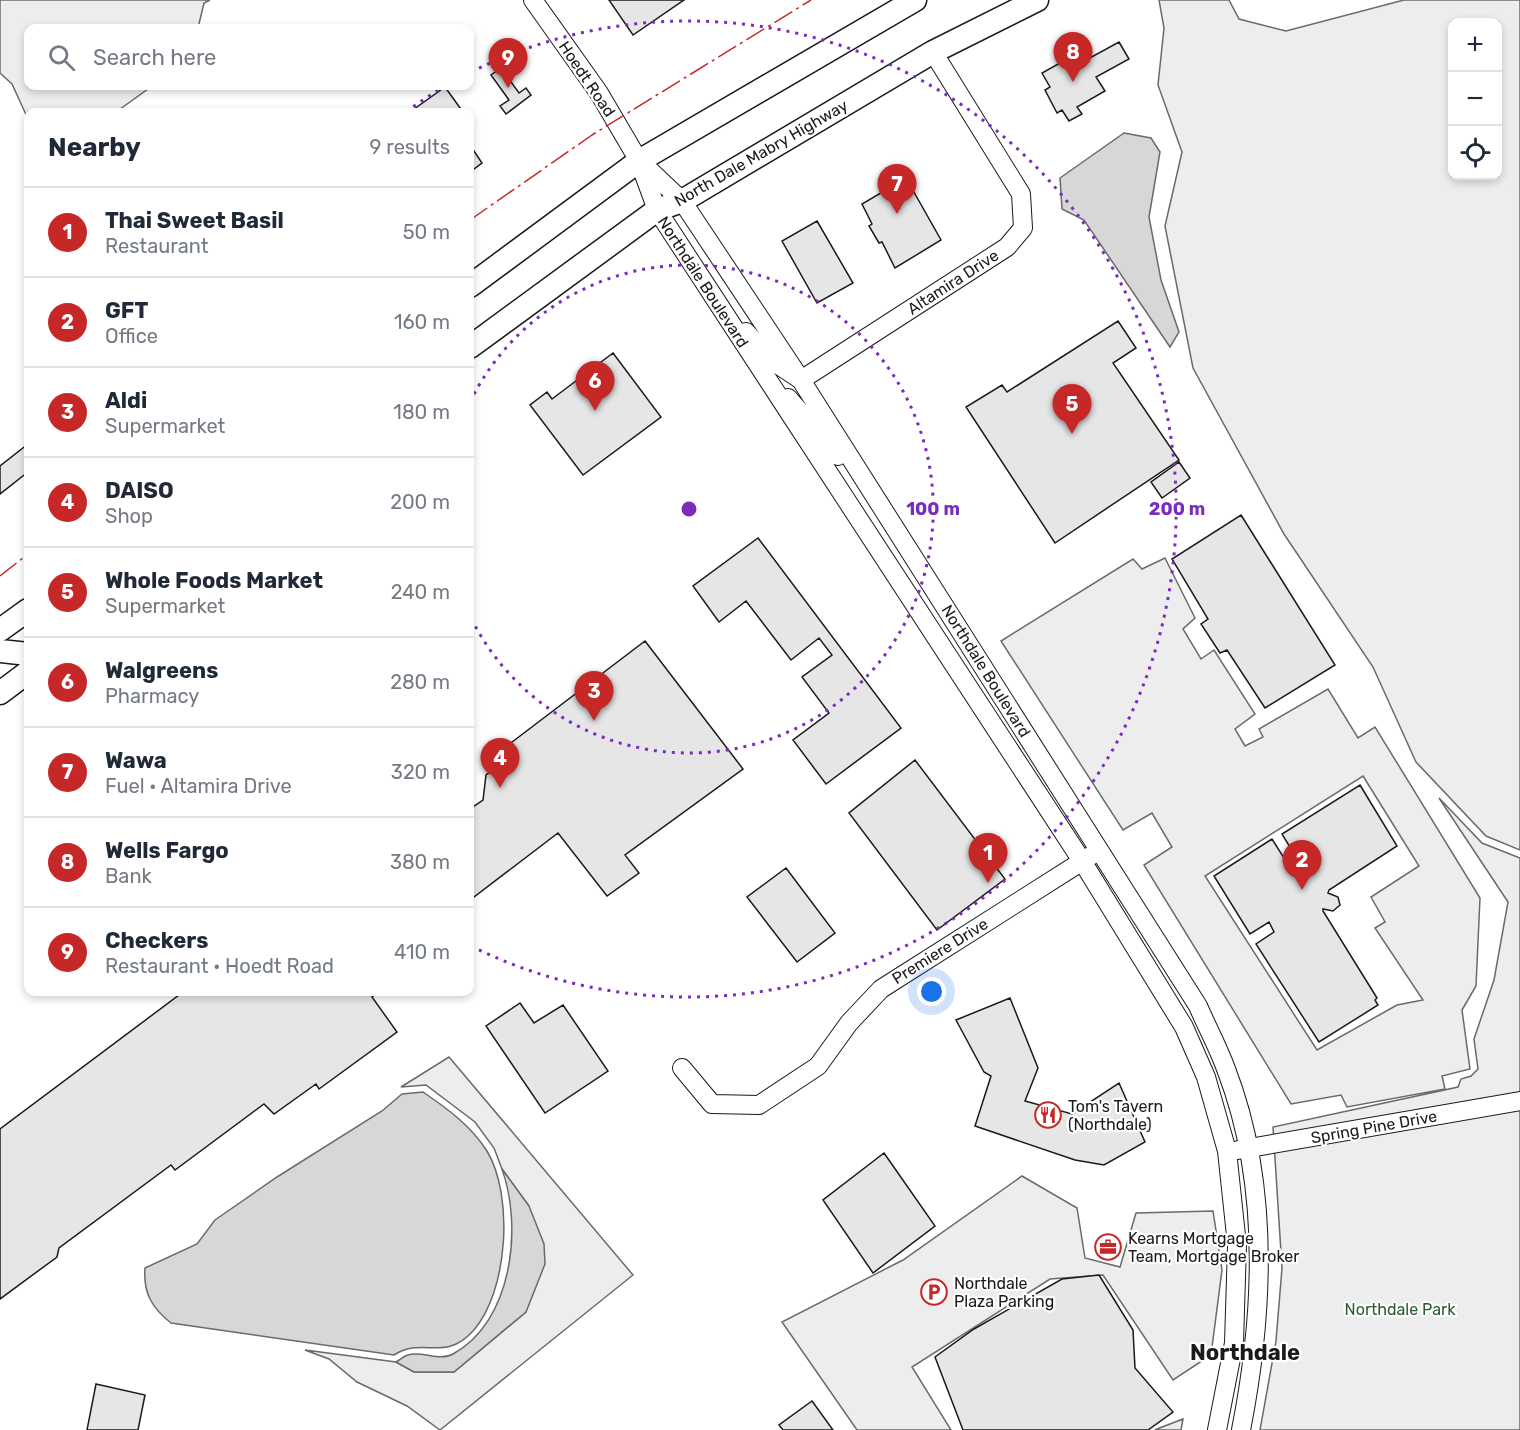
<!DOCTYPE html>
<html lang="en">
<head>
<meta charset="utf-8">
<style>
	body { margin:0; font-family:Rubik,sans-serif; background:#f6f6f7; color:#1f2937 }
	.controls { position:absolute; right:18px; top:18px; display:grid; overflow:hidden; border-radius:12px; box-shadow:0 3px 9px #0003 }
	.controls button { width:54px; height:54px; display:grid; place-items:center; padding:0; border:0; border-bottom:2px solid #e0e1e3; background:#fff; color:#1f2937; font:30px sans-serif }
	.you { position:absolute; left:932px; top:992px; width:21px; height:21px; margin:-15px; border:4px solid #fff; border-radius:50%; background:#1a73e8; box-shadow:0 0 0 9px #1a73e833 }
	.badge { display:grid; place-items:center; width:39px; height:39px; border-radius:50%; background:#c62828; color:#fff; font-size:20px; font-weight:700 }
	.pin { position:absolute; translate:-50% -50px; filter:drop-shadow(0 2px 3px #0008) }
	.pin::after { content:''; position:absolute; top:32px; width:21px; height:18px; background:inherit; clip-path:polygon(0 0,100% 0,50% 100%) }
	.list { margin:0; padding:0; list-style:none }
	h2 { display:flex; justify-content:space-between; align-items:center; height:78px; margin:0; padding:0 24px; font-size:26px }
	h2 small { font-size:20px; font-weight:400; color:#747a83 }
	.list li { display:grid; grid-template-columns:39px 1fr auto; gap:18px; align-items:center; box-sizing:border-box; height:90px; padding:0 24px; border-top:2px solid #e0e1e3 }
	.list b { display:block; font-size:22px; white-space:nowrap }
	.list p { margin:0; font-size:20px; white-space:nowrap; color:#747a83 }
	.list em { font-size:20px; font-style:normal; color:#747a83 }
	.icon { flex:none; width:33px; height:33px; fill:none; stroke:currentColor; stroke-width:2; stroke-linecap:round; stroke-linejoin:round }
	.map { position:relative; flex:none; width:1520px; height:1430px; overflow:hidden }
	.search { position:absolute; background:#fff; box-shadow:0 3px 9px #0003; left:24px; top:24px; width:450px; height:66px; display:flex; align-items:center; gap:15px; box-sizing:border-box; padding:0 21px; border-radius:12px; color:#747a83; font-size:22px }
	.panel { position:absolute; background:#fff; box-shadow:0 3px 9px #0003; left:24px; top:108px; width:450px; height:888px; border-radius:12px }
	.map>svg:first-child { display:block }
</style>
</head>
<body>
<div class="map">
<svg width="1520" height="1430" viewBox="0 0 1520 1430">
	<rect width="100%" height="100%" fill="#fff"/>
	<path fill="#ededed" stroke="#6a6a6a" stroke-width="1.5" fill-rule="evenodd" d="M0,0h210l-6,3 -6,25h-170v58h124l-36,26h-88v7l-16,-35 -12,-11z
		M1159,0h70l10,19 47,12 118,-31h116v850l-34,-14 -70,-74 -43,-95 -89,-133 -91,-166 -28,-142 17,-74 -24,-67 6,-57zM1452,22h46v154h-46z
		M1165,558l30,60 -12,11 18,30 13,-9 41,64 -20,15 10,17 18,-9 -4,-8 69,-40 30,49 17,-11 105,171 -4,88 -14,24 8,59 -28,7 3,13 -98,18 -6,-12 -50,9 -147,-239 28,-18 -20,-34 -29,17 -122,-189 132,-82 9,10zM1363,776l56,90 -48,31 14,25 -10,6 48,72 -26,5 -80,45 -112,-174z
		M1439,798l43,45 38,15v572h-260l16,-89 6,-73 -9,-141 185,-40 3,-8 10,-3 7,-7 -4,-30 20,-59 14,-78z
		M449,1057l184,218 -193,155 -33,-24 -50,-24 -28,-23 -24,-9 91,12 18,10h40l72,-60 3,-106 -27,-37 -8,-21 -19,-26 -49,-37 -25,2z
		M1022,1176l55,32 8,50 35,9 16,-54 77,-2 9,59 -11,85 -38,25 -70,-105 -53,4 -138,88 39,63h-94l-75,-108 121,-62z
		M1183,1419l-2,11h-26l2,-1z"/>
	<path fill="#d7d7d7" stroke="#6a6a6a" stroke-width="1.5" d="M1124,133l27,5 9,14 -11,65 12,63 18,52 -9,15 -86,-127 -22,-11 -2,-31z
		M423,1092c25,17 48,34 64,59 27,45 21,141 -14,180 -29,32 -50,5 -79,24l-223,-32c-19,-15 -28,-30 -26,-55l52,-24 18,-24 62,-43 105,-66 20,-17z
		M502,1169l27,37 15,38 1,20 -19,48 -72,60h-40l-18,-10c4,-2 8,-6 12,-7 13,-5 31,7 45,-1 59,-32 70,-126 49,-185z"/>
	<path fill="#e6e6e6" stroke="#1a1a1a" stroke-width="1.5" d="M609,0h75l-51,35z
		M1119,42l10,17 -33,18 9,14 -28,16 5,7 -13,7 -7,-11 -5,3 -12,-23 5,-3 -8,-14 41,-23 5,9z
		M501,68l18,25 7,-5 5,7 -25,19 -6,-8 9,-6 -18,-25z
		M445,87l18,25h-53z
		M470,145l12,18 -12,9z
		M906,178l35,62 -46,28 -13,-26 -3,1 -10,-17 3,-2 -10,-20z
		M817,221l36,62 -36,20 -35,-62z
		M1118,321l18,27 -23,15 66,97 -124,83 -89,-136 36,-22 5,7z
		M613,353l48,64 -78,58 -53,-70 17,-13 5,7z
		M28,444v28l-28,22v-28z
		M1179,462l11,16 -28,20 -11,-16z
		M1241,515l94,150 -70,43 -38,-58 -7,3 -19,-29 7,-5 -36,-60z
		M758,538l143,190 -75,56 -33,-44 36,-27 -27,-36 30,-22 -13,-17 -28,22 -45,-59 -27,21 -26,-36z
		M645,641l98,128 -118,86 14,18 -32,23 -49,-63 -88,67v-91l13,-9 3,-25 19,-14 -6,-9z
		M915,760l90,119 -68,51 -88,-117z
		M1360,785l37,61 -68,44 -1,3 10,4 2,8 -7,6 -10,-2v2l54,87 -2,2 3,5 -59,37 -63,-98 18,-12 -5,-10 -19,12 -36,-58 58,-37 12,19 9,-6 -11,-18z
		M786,868l49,65 -38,29 -50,-65z
		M183,992h196l-7,5 25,35 -78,57 -3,-5 -42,30 -10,-10 -89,66 -4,-5 -112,83 -2,9 -57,42v-170z
		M1010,998l28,70 -13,33 47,13 47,-31 26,59 -41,23 -29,-5 -100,-34 16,-50 -7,-4 -28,-52z
		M520,1003l14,20 29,-18 45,66 -63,42 -59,-87z
		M884,1153l51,73 -62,47 -50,-73z
		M1099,1275l34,55 2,38 38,44 -25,18h-185l-28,-73 39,-28 88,-50z
		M96,1384l49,11 -7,35h-51z
		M812,1401l21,29h-50l-4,-5z"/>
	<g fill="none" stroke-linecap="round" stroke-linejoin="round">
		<g stroke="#1a1a1a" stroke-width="20">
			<path id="minor" d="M533,0l66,93 40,68 18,49 425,651 102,166 22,50 21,74 10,94 -3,98 -17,87
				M643,164l39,37 119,179 397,626c9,21 20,41 28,63 44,114 38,244 15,361
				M746,332l25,28 30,20 206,-133 16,-19 -2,-34 -88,-142
				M788,398l50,58
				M682,1068l30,36 47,1 59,-39 31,-43 32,-34 211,-134
				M1238,1150l282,-49"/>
		</g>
		<g stroke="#1a1a1a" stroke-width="25">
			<path id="major" d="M470,286l169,-125 276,-161
				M470,347l187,-137 25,-9 251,-149 104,-52
				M0,630l28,-20
				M0,651l28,3
				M0,693l28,-21"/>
		</g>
		<use href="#minor" stroke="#fff" stroke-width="18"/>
		<use href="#major" stroke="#fff" stroke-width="22"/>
		<path stroke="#c62828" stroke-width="1.5" stroke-dasharray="21 4.5 3 4.5" stroke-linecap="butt" d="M470,220l122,-85 219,-135
			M0,576l28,-22"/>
	</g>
	<g fill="none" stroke="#7b2cbf" stroke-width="3" stroke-dasharray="3 6">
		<path d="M470 402A244 244 0 1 1 470 616"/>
		<path d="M406 112A488 488 0 0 1 445 86M471 72A488 488 0 1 1 471 946"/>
	</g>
	<defs>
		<g id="restaurant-ring" transform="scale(1.35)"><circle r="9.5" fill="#fff" stroke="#c62828" stroke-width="1.5"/><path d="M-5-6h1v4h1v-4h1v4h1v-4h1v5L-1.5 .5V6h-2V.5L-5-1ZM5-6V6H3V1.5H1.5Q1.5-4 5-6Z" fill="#c62828"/></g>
		<g id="office-ring" transform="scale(1.35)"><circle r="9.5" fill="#fff" stroke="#c62828" stroke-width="1.5"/><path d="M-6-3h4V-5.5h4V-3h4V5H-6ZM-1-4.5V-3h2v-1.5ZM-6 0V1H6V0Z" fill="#c62828"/></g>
		<g id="parking-ring" transform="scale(1.35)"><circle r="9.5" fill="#fff" stroke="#c62828" stroke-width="1.5"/><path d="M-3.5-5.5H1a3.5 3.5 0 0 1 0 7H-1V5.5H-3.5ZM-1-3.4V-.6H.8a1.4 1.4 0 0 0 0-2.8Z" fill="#c62828"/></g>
	</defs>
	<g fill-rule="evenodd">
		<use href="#restaurant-ring" x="1048" y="1115"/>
		<use href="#office-ring" x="1108" y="1247"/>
		<use href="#parking-ring" x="934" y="1292"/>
	</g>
	<g text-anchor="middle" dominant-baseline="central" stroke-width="4.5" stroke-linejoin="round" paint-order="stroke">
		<g font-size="16" fill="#1a1a1a" stroke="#fff">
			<text transform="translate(587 79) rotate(56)">Hoedt Road</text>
			<text transform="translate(761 153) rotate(-30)">North Dale Mabry Highway</text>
			<text transform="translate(703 282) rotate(57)">Northdale Boulevard</text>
			<text transform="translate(953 282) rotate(-33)">Altamira Drive</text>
			<text transform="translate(986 671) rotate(58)">Northdale Boulevard</text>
			<text transform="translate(940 951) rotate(-32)">Premiere Drive</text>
			<text transform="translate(1374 1127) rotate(-10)">Spring Pine Drive</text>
		</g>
		<g font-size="16" fill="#1a1a1a" stroke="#fff" text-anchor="start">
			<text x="1068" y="1106">Tom's Tavern<tspan x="1068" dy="18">(Northdale)</tspan></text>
			<text x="1128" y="1238">Kearns Mortgage<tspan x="1128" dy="18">Team, Mortgage Broker</tspan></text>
			<text x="954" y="1283">Northdale<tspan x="954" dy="18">Plaza Parking</tspan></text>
		</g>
		<g font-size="16" fill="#2b5a34" stroke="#fff">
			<text x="1400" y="1309">Northdale Park</text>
		</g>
		<g font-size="22" font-weight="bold" fill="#1a1a1a" stroke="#fff">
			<text x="1245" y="1352">Northdale</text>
		</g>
	</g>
	<circle cx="689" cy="509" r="9" fill="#7b2cbf" stroke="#fff" stroke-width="3"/>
	<g font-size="18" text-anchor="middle" font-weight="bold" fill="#7b2cbf" stroke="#fff" stroke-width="4.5" stroke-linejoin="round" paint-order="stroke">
		<text x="933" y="515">100 m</text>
		<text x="1177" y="515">200 m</text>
	</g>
</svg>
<div class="controls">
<button>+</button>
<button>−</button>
<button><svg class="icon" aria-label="locate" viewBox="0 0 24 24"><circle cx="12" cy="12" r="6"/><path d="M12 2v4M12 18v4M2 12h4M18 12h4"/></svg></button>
</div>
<div class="you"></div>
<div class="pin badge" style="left:988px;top:883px">1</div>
<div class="pin badge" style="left:1302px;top:890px">2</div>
<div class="pin badge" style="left:594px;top:721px">3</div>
<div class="pin badge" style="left:500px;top:788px">4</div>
<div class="pin badge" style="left:1072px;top:434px">5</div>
<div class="pin badge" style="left:595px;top:411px">6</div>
<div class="pin badge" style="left:897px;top:214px">7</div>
<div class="pin badge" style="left:1073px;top:82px">8</div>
<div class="pin badge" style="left:508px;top:88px">9</div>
<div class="search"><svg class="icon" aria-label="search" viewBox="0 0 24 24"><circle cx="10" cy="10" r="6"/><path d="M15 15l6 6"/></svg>Search here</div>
<section class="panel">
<h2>Nearby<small>9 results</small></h2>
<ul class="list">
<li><span class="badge">1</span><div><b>Thai Sweet Basil</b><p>Restaurant</p></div><em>50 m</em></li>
<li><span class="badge">2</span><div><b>GFT</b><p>Office</p></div><em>160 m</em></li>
<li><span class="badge">3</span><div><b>Aldi</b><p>Supermarket</p></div><em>180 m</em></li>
<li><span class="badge">4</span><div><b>DAISO</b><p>Shop</p></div><em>200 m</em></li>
<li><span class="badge">5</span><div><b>Whole Foods Market</b><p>Supermarket</p></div><em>240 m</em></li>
<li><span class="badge">6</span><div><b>Walgreens</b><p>Pharmacy</p></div><em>280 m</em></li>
<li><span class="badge">7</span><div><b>Wawa</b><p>Fuel · Altamira Drive</p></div><em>320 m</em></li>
<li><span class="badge">8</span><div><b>Wells Fargo</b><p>Bank</p></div><em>380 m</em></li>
<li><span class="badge">9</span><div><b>Checkers</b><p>Restaurant · Hoedt Road</p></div><em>410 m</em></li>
</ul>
</section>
</div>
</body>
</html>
